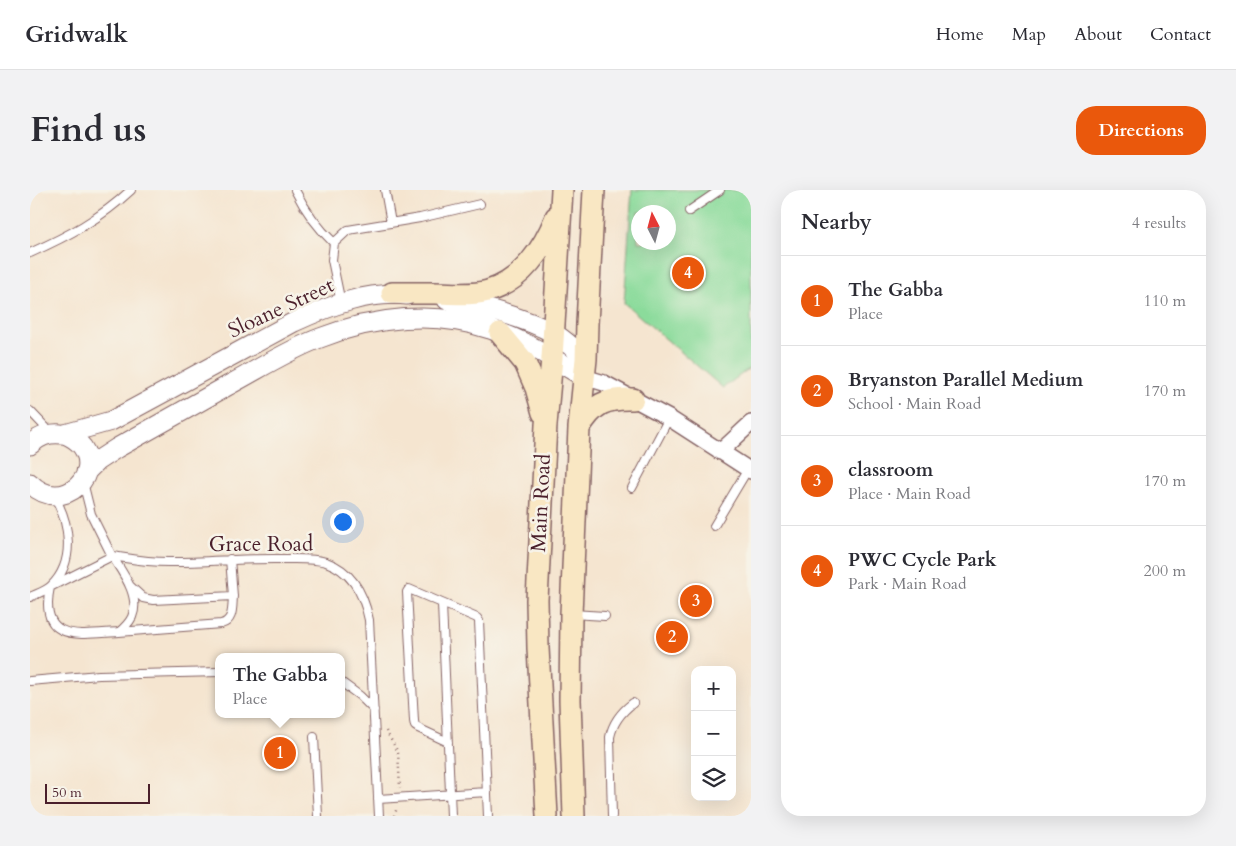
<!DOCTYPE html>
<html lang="en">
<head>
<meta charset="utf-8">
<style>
	body { margin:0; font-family:Cardo,serif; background:#f2f2f3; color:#2b2b33 }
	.controls { position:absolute; right:15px; bottom:15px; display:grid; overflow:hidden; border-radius:10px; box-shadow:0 5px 20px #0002 }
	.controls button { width:45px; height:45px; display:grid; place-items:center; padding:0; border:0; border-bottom:1px solid #e1e1e2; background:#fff; color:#2b2b33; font:25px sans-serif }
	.compass { position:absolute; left:601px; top:15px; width:45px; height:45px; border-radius:50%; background:#fff; box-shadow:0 5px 20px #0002; rotate:354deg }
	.scale { position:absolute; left:15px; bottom:12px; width:105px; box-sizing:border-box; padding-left:5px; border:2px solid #4a1f2b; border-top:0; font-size:14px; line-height:18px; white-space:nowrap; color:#4a1f2b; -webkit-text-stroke:4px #f7f3e8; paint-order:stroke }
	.you { position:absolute; left:312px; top:331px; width:18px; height:18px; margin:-12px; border:4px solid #fff; border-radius:50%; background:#1a73e8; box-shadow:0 0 0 8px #1a73e833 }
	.badge { display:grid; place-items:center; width:32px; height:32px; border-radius:50%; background:#ea580c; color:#fff; font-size:16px; font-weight:700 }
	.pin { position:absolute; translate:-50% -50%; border:2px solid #fff; box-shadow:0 1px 5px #0006 }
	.popup { position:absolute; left:185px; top:463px; width:130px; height:65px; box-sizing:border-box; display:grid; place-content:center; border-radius:10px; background:#fff; filter:drop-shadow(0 1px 4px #0005); font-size:16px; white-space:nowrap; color:#7c7c81 }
	.popup b { font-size:19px; color:#2b2b33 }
	.popup::after { content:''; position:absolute; left:50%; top:100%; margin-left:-10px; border:10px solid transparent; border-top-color:#fff }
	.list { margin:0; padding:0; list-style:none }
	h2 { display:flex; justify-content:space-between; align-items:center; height:65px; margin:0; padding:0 20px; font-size:21px }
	h2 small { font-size:16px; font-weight:400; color:#7c7c81 }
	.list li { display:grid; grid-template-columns:32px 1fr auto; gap:15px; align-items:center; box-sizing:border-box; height:90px; padding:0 20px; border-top:1px solid #e1e1e2 }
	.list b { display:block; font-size:19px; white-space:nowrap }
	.list p { margin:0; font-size:16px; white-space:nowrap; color:#7c7c81 }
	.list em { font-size:16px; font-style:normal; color:#7c7c81 }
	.icon { flex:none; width:28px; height:28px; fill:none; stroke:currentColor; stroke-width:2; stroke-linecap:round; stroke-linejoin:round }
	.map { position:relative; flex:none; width:721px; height:626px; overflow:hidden; border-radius:20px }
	header { display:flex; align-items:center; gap:30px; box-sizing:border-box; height:70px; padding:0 25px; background:#fff; border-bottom:1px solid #e1e1e2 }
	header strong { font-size:24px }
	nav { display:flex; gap:28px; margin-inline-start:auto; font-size:18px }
	.intro { display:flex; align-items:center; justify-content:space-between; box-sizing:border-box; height:120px; padding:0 30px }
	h1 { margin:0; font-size:35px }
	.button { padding:12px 22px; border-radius:20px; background:#ea580c; color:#fff; font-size:18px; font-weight:700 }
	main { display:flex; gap:30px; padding:0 30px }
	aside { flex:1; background:#fff; border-radius:20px; box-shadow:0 5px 20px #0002 }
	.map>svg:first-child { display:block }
</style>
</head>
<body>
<header>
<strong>Gridwalk</strong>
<nav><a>Home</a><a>Map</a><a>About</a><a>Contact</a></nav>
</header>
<div class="intro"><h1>Find us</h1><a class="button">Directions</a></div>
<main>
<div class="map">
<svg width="721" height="626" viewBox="0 0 721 626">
	<rect width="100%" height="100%" fill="#f7f3e8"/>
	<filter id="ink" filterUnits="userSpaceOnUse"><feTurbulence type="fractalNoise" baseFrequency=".02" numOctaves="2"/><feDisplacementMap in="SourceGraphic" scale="10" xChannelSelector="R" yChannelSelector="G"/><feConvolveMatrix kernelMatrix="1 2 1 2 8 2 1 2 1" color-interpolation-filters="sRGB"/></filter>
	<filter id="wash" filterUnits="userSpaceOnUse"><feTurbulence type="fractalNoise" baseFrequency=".0096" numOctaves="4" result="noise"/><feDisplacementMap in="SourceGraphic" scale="20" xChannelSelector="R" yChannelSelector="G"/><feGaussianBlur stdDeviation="1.12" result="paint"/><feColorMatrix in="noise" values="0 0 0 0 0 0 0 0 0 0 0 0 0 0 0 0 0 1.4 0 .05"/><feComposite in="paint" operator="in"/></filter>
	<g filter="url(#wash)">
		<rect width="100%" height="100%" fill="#f5e5d0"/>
		<path fill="#8bdb9b" stroke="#6a7d63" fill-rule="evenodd" d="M602,0h119v177l-28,21 -99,-85zM608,22h30v30h-30z"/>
	</g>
	<g filter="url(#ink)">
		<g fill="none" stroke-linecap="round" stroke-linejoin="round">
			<g stroke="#866465" stroke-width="10">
				<path id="service" d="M265,0c10,20 23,38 39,53
					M355,0l6,33
					M659,21l31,-21
					M0,63c38,-17 70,-34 101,-63
					M311,113l-9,-43 2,-17 14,-13 72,-12 60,-14
					M0,221l21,22
					M53,292l8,32 21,42c20,3 40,7 61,6 37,0 74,-4 111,-3 13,0 29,-1 42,3 26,9 38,33 43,58l10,196
					M602,298l37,-70
					M684,336l34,-57
					M82,366c10,16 29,40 20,61 -3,6 -8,11 -13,15 -38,2 -81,12 -69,-45z
					M200,369l3,37
					M0,407c6,-3 16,-6 21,-11 25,-24 19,-63 3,-90
					M412,414l9,212
					M542,424l33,2
					M89,442l102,-8c13,-3 11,-17 12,-28l-80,4 -10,-2 -13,-12
					M0,491l69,-6 120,-3
					M311,492l19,14 14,14
					M284,547l4,79
					M418,552l-30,-14 -3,-2 -1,-5 -7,-129 2,-3 68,29 2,3 9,195
					M348,609l109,-7
					M582,626l-2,-79c3,-15 11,-25 23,-34"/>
			</g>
			<g stroke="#866465" stroke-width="18">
				<path id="minor" d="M554,187l20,6 65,35 82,53
					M690,262l31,-29"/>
			</g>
			<g stroke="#866465" stroke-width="21">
				<path id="tertiary" d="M417,110c31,5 79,18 106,33 12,6 22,18 33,26
					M35,244l46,-13 183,-99c35,-16 74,-31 113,-27
					M0,255c9,-9 18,-12 31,-11 6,0 12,4 17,8 30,29 -15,75 -48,41
					M56,282l11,-11 20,-13c37,-21 75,-42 112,-63 30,-16 59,-35 91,-47 53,-21 116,-28 170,-9 35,11 63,30 94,48"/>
			</g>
			<g stroke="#866465" stroke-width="24">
				<path id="secondary" d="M362,103c14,0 28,0 42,0 18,0 37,3 54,-2 34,-10 56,-43 68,-74
					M470,143l25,30 11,25 7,25
					M549,238c15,-24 26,-30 54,-29
					M517,626l-9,-168 -1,-48 9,-175 6,-67 10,-168
					M544,626l-4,-116 1,-86 8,-186 7,-69 1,-35 7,-134"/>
			</g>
			<path stroke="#866465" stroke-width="2.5" stroke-dasharray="1 4" stroke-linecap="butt" d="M356,541l12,21 2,36
				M364,626l3,-8"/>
			<use href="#service" stroke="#fff" stroke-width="8"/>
			<use href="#minor" stroke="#fff" stroke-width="15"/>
			<use href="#tertiary" stroke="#fff" stroke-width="19"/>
			<use href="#secondary" stroke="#f9e7c3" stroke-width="21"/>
		</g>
	</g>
	<g text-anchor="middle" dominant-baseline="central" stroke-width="5" stroke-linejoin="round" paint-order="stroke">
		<g font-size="21" fill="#4a1f2b" stroke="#f7f3e8">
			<text transform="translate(251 118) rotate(-25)">Sloane Street</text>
			<text transform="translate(511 313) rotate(-87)">Main Road</text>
			<text x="231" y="354">Grace Road</text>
		</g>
	</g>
</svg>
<div class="controls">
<button>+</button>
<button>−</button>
<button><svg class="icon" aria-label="layers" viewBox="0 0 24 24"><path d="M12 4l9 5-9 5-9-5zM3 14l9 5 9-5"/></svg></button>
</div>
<svg class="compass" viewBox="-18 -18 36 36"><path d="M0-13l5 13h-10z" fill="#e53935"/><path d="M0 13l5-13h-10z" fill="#7c7c81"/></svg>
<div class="scale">50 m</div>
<div class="you"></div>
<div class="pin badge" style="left:250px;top:563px">1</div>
<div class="popup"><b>The Gabba</b>Place</div>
<div class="pin badge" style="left:642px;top:447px">2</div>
<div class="pin badge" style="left:666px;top:411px">3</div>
<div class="pin badge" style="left:658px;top:83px">4</div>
</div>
<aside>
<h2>Nearby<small>4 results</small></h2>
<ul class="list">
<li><span class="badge">1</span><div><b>The Gabba</b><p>Place</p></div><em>110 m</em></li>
<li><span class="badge">2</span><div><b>Bryanston Parallel Medium</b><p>School · Main Road</p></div><em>170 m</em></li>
<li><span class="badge">3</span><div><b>classroom</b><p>Place · Main Road</p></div><em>170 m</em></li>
<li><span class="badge">4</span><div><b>PWC Cycle Park</b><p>Park · Main Road</p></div><em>200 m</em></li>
</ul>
</aside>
</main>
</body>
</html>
